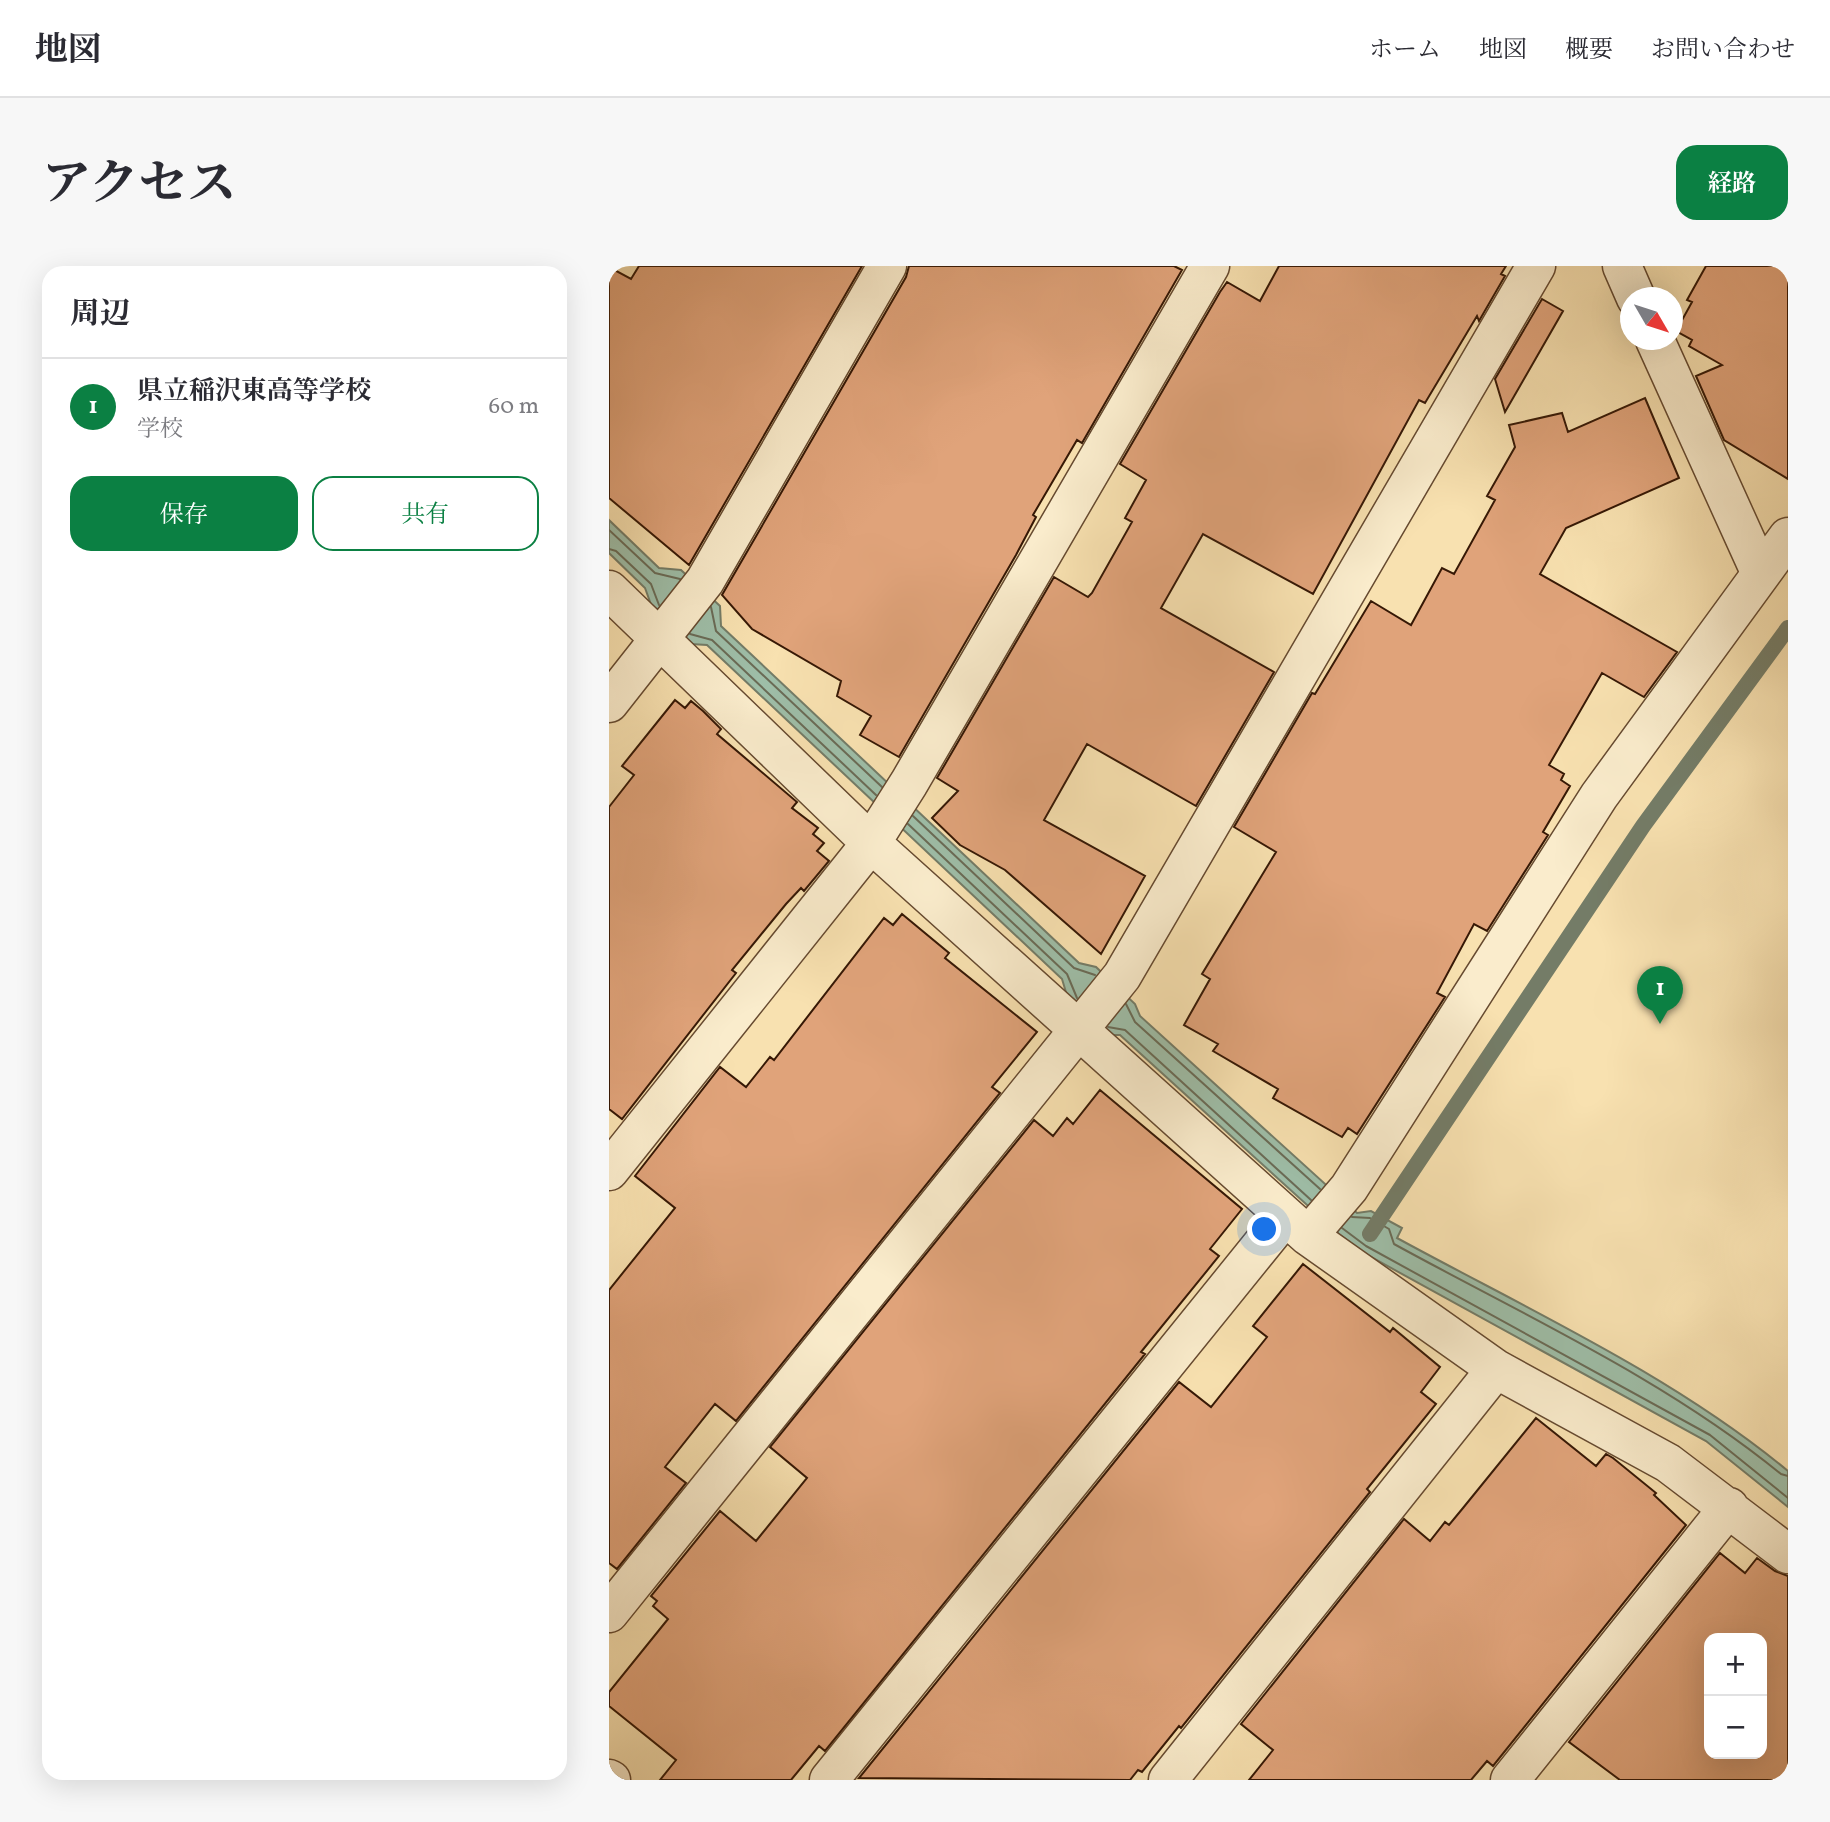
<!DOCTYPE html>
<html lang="ja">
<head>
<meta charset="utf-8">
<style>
	body { margin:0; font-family:Vollkorn,"Noto Serif JP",serif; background:#f7f7f7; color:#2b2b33 }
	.controls { position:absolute; right:21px; bottom:21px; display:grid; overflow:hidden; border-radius:14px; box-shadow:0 7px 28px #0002 }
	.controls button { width:63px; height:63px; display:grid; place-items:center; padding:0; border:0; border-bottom:2px solid #e1e1e2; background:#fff; color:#2b2b33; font:35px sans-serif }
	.compass { position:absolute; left:1011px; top:21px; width:63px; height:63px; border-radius:50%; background:#fff; box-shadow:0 7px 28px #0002; rotate:129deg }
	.you { position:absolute; left:656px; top:964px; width:24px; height:24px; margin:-18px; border:5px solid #fff; border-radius:50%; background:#1a73e8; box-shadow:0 0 0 10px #1a73e833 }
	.badge { display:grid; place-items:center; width:46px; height:46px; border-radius:50%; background:#0b8043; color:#fff; font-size:23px; font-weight:700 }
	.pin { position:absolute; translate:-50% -58px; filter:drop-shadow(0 2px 4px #0008) }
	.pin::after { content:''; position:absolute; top:37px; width:24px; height:21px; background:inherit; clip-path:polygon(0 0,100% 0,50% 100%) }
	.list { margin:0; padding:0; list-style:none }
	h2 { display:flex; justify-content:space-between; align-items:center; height:91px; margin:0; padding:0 28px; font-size:30px }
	h2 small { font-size:23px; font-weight:400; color:#7c7c81 }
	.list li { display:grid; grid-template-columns:46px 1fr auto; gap:21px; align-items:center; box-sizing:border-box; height:98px; padding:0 28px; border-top:2px solid #e1e1e2 }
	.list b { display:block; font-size:26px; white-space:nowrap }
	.list p { margin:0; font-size:23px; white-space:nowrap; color:#7c7c81 }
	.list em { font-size:23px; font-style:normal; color:#7c7c81 }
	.actions { display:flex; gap:14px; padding:21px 28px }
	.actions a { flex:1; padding:16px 0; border:2px solid #0b8043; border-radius:21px; text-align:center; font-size:24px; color:#0b8043 }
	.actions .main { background:#0b8043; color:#fff }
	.map { position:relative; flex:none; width:1179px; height:1514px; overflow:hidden; border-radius:21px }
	header { display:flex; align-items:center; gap:42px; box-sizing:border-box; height:98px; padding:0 35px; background:#fff; border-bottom:2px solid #e1e1e2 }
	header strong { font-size:33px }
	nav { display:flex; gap:38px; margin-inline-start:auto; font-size:24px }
	.intro { display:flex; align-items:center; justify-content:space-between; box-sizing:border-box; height:168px; padding:0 42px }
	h1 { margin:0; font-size:49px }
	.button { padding:18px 32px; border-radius:21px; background:#0b8043; color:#fff; font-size:24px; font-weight:700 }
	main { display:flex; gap:42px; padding:0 42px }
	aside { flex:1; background:#fff; border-radius:21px; box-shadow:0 7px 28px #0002 }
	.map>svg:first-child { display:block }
</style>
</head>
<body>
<header>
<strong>地図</strong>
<nav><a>ホーム</a><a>地図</a><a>概要</a><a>お問い合わせ</a></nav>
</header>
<div class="intro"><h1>アクセス</h1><a class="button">経路</a></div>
<main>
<aside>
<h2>周辺<small></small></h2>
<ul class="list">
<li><span class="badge">1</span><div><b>県立稲沢東高等学校</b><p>学校</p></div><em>60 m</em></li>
</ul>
<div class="actions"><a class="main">保存</a><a>共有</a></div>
</aside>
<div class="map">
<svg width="1179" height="1514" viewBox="0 0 1179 1514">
	<rect width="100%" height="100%" fill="#f8e1b0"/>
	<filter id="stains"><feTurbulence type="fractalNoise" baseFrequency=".00286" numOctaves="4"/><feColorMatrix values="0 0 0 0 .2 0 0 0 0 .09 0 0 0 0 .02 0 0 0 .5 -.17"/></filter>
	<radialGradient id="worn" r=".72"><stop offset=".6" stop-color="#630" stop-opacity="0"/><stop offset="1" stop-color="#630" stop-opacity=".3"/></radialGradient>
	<path fill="#9ebea8" stroke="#747c67" stroke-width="2" d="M0,254l50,48 22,2 39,36 1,20 358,337 17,4 39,37 5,12 217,197 14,-2 31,17 -5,10c132,72 275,137 391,233v36l-82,-66 -344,-189 -23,-18 -219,-199h-14l-38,-36 -6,-20 -355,-334 -16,-1 -38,-34 -8,-22 -36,-35z"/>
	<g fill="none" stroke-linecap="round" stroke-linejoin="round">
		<path stroke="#6a6b56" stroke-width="2" d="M0,264l46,43 25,6
			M0,283l7,2 35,33 8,21
			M102,341l5,24 166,156
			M81,368l22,6 164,155
			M304,550l161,152 21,7
			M299,558l159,150 10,24
			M517,738l9,18 185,167
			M499,761l17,3 186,170
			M743,951l18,1 19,11 5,15c131,72 271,135 387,230l7,2
			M733,962l24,18 344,189 78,63"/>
		<path stroke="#747c67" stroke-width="16" d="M761,968l273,-408 145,-198"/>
	</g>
	<path fill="#e0a37a" stroke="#361805" stroke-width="2" fill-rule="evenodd" d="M30,0h223l-173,299 -80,-67v-231l22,12z
		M300,0h265l8,4 -100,173 -5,-3 -44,75 3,2 -20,38 -117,202 -39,-22 11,-19 -34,-20 4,-15 -89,-52 -30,-34 184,-318z
		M670,0h227l-5,8 4,2 -26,45 -2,-5 -52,87 -6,-3 -106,194 -110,-60 -42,74 113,64 -78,134 -109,-62 -43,76 101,56 -44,78 -96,-84 -45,-25 -28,-27 26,-27 -21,-13 117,-201 34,20 4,-4 40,-71 -7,-4 21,-38 -26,-16 100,-172 7,-10 33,19z
		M1097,0h82v213l-64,-39 -28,-64 26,-11 -33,-19 3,-6 -16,-9 16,-29 -5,-2z
		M933,33l21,12 -58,101 -10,-33z
		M1036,132l34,80 -113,50 -26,46 137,78 -33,45 -42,-24 -53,92 15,9 -3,6 9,6 -27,46 5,3 -61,96 -13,-7 -37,69 8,4 -88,137 -9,-6 -6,9 -69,-39 5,-9 -65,-38 5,-7 -34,-19 26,-46 -8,-5 74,-122 -42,-25 78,-134 3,1 56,-93 40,24 31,-57 12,6 41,-74 -8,-4 28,-49 -6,-22 53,-12 6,19z
		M66,434l10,8 6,-7 12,10 18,18 -4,5 80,68 -5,6 26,20 -5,6 11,9 -7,8 12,10 -25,30 -3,-3 -15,16 -54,66 4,3 -114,146 -13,-10v-302l25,-32 -12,-9z
		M293,648l47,39 -4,5 92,74 -45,55 8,6 -264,328 -21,-17 -50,63 21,16 -69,86 -8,-6v-273l66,-82 -40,-32 85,-109 26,20 24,-30 4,3 110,-142 9,7z
		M491,824l142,119 -32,40 9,7 -78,96 4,2 -320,397 -6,-5 -28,34h-131l16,-20 -67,-54v-14l59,-73 -15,-13 4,-5 -6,-5 69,-85 36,30 51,-63 -37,-31 264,-327 19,16 14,-18 6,6z
		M694,998l87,68 3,-4 47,39 -19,25 15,12 -69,85 3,3 -189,236 -2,-2 -37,46 -4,-2 -8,10 -271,-2 320,-396 32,25 56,-70 -14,-11z
		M927,1152l60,48 10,-12 7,4 43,35 -2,2 32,30 -193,241 -6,-5 -16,19h-222l24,-30 -32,-26 163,-205 26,22 15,-19 4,3 14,-17z
		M1111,1287l25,20 12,-15 18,13 13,5v204h-168l-51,-38zM1100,1372h53v116h-53z"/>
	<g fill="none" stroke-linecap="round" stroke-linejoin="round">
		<g stroke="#664a30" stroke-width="41">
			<path id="minor" d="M1013,0l14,32
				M1046,74l106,234
				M0,324l262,253 437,393 188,133 172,94 120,91
				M0,437l96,-122 182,-315
				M0,905l262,-328 38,-60 301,-517
				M699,970l41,-48 250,-392 189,-259
				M0,1347l513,-637 414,-710
				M0,1513l2,1
				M220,1514l456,-564
				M559,1514l328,-411
				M901,1514l219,-273"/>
		</g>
		<use href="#minor" stroke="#faeccc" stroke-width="38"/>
	</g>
	<rect width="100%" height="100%" filter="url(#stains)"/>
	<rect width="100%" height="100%" fill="url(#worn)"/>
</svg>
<div class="controls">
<button>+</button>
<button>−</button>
</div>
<svg class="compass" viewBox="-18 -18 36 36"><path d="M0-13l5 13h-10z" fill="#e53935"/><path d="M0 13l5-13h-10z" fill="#7c7c81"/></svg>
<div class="you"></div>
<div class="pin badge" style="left:1051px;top:758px">1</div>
</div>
</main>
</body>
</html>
